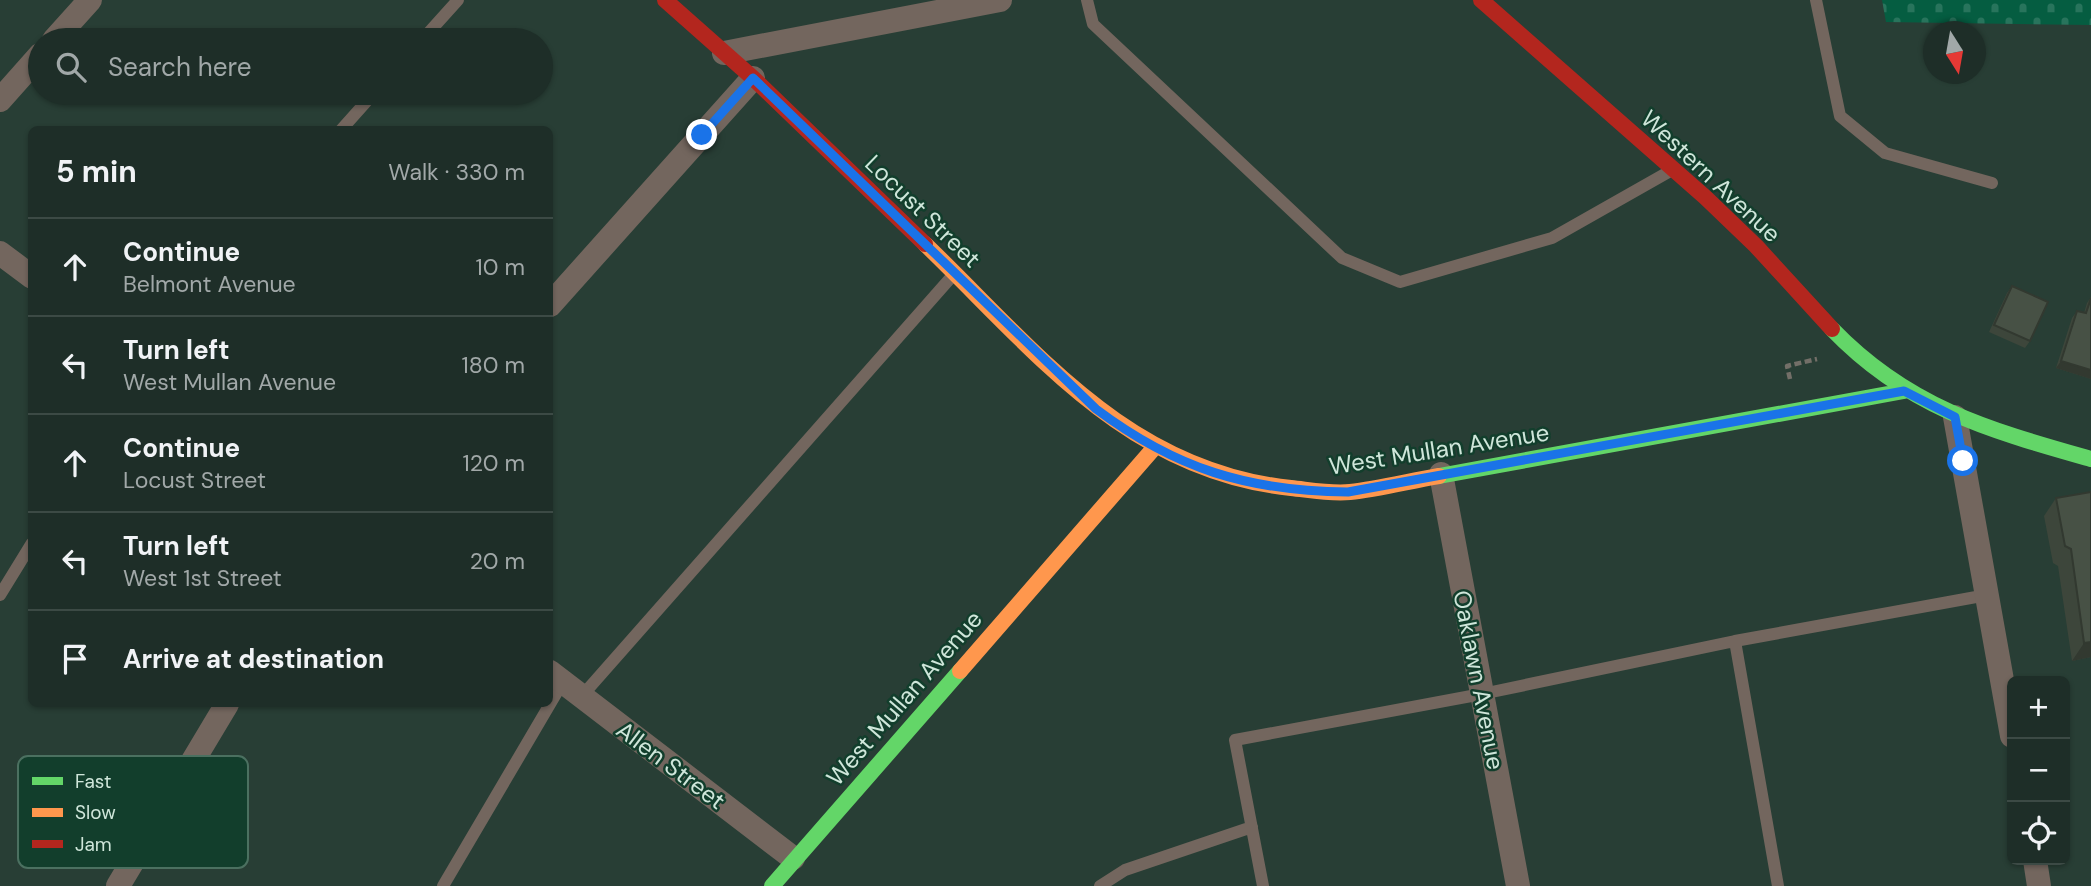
<!DOCTYPE html>
<html lang="en">
<head>
<meta charset="utf-8">
<style>
	body { margin:0; font-family:"DM Sans",sans-serif; background:#263630; color:#f1f3f6 }
	.controls { position:absolute; right:21px; bottom:21px; display:grid; overflow:hidden; border-radius:10px; box-shadow:0 2px 5px #0004 }
	.controls button { width:63px; height:63px; display:grid; place-items:center; padding:0; border:0; border-bottom:2px solid #3c4a45; background:#1e2e28; color:#f1f3f6; font:35px sans-serif }
	.compass { position:absolute; left:1923px; top:21px; width:63px; height:63px; border-radius:50%; background:#1e2e28; box-shadow:0 2px 5px #0004; rotate:169deg }
	.stop { position:absolute; width:21px; height:21px; margin:-16px; border:5px solid #1a73e8; border-radius:50%; background:#fff }
	.stop.end { background:#1a73e8; border-color:#fff; box-shadow:0 2px 7px #0008 }
	.list { margin:0; padding:0; list-style:none }
	h2 { display:flex; justify-content:space-between; align-items:center; height:91px; margin:0; padding:0 28px; font-size:30px }
	h2 small { font-size:23px; font-weight:400; color:#a1a8a8 }
	.list li { display:grid; grid-template-columns:46px 1fr auto; gap:21px; align-items:center; box-sizing:border-box; height:98px; padding:0 28px; border-top:2px solid #3c4a45 }
	.list b { display:block; font-size:26px; white-space:nowrap }
	.list p { margin:0; font-size:23px; white-space:nowrap; color:#a1a8a8 }
	.list em { font-size:23px; font-style:normal; color:#a1a8a8 }
	.icon { flex:none; width:38px; height:38px; fill:none; stroke:currentColor; stroke-width:2; stroke-linecap:round; stroke-linejoin:round }
	.map { position:relative; flex:none; width:2091px; height:886px; overflow:hidden }
	.search { position:absolute; background:#1e2e28; box-shadow:0 2px 5px #0004; left:28px; top:28px; width:525px; height:77px; display:flex; align-items:center; gap:18px; box-sizing:border-box; padding:0 24px; border-radius:38px; color:#a1a8a8; font-size:26px }
	.panel { position:absolute; background:#1e2e28; box-shadow:0 2px 5px #0004; left:28px; top:126px; width:525px; height:581px; border-radius:10px }
	.map>svg:first-child { display:block }
</style>
</head>
<body>
<div class="map">
<svg width="2091" height="886" viewBox="0 0 2091 886">
	<defs>
		<pattern id="cemetery-stones" width="16" height="16" patternUnits="userSpaceOnUse" patternTransform="scale(1.75)"><rect width="16" height="16" fill="#055d41"/><path d="M2 7V4a2 2 0 0 1 4 0v3zM10 15v-3a2 2 0 0 1 4 0v3z" fill="#28745c"/></pattern>
	</defs>
	<rect width="100%" height="100%" fill="#283e35"/>
	<path fill="url(#cemetery-stones)" d="M1882,0h209v25l-205,-3z"/>
	<g fill="none" stroke-linecap="round" stroke-linejoin="round">
		<path stroke="#736f68" stroke-width="4.5" stroke-dasharray="7 3.5" stroke-linecap="butt" d="M1790,379l-3,-13 30,-7"/>
		<path stroke="#73665e" stroke-width="12" d="M1087,0l6,24 249,234 58,24 152,-44 120,-68
			M1816,0l24,116 45,37 107,30
			M422,40l36,-40
			M341,130l33,-37
			M0,595l32,-52
			M581,697l373,-423
			M443,886l120,-204
			M1100,886l25,-16 127,-43
			M1263,886l-28,-146 247,-46 253,-53
			M1778,886l-43,-245 252,-46"/>
		<path stroke="#73665e" stroke-width="24" d="M54,40l36,-40
			M724,53l276,-53
			M0,100l40,-45
			M0,253l32,24
			M550,305l203,-227
			M1955,417l57,319
			M1441,474l77,412
			M550,672l243,186
			M2035,860l4,26
			M118,886l109,-182"/>
		<path stroke="#63d668" stroke-width="16" d="M1832,329c76,79 157,101 259,130
			M1439,476l465,-85
			M772,886l188,-215"/>
		<path stroke="#ff974d" stroke-width="16" d="M925,244c111,107 202,227 366,244 19,2 40,6 59,4 29,-3 59,-11 89,-16
			M960,671l194,-223"/>
		<path stroke="#b3261e" stroke-width="16" d="M665,0l88,78 172,166
			M1481,0l224,197 51,49 76,83"/>
	</g>
	<path fill="#3d463b" d="M2012,286l18,55 -5,7 -36,-16 18,-39z
		M2091,297v82l-35,-11 16,-50 5,-7 7,2 3,-10z
		M2091,492v165l-19,4 -14,-95 -5,-3 -9,-47 12,-18z"/>
	<path fill="#323930" d="M2061,361l30,9v9l-35,-11z
		M2091,642v15l-19,4 12,-18z"/>
	<path fill="#475145" stroke="#323930" stroke-width="2" d="M2012,286l36,16 -18,39 -36,-16z
		M2091,298v72l-30,-9 16,-50 9,2z
		M2091,492v150l-7,1 -13,-94 -6,-3 -9,-48z"/>
	<g fill="none" stroke-linecap="round" stroke-linejoin="round">
		<path stroke="#1a73e8" stroke-width="9" d="M702,135l51,-57 343,331c80,60 152,82 252,83l556,-101 51,26 8,44"/>
	</g>
	<g text-anchor="middle" dominant-baseline="central" stroke-width="5" stroke-linejoin="round" paint-order="stroke">
		<g font-size="24" fill="#cfe6da" stroke="#123e2c">
			<text transform="translate(1711 176) rotate(43)">Western Avenue</text>
			<text transform="translate(923 211) rotate(44)">Locust Street</text>
			<text transform="translate(1439 449) rotate(-9)">West Mullan Avenue</text>
			<text transform="translate(1479 680) rotate(79)">Oaklawn Avenue</text>
			<text transform="translate(904 698) rotate(-49)">West Mullan Avenue</text>
			<text transform="translate(671 765) rotate(37)">Allen Street</text>
		</g>
	</g>
	<rect x="18" y="756" width="230" height="112" rx="10" fill="#123e2c" stroke="#4b7060" stroke-width="2"/>
	<rect x="32" y="777" width="31" height="8" fill="#63d668"/>
	<rect x="32" y="808" width="31" height="9" fill="#ff974d"/>
	<rect x="32" y="840" width="31" height="8" fill="#b3261e"/>
	<g font-size="19" fill="#cfe6da">
		<text x="75" y="788">Fast</text>
		<text x="75" y="819">Slow</text>
		<text x="75" y="851">Jam</text>
	</g>
</svg>
<div class="controls">
<button>+</button>
<button>−</button>
<button><svg class="icon" aria-label="locate" viewBox="0 0 24 24"><circle cx="12" cy="12" r="6"/><path d="M12 2v4M12 18v4M2 12h4M18 12h4"/></svg></button>
</div>
<svg class="compass" viewBox="-18 -18 36 36"><path d="M0-13l5 13h-10z" fill="#e53935"/><path d="M0 13l5-13h-10z" fill="#a1a8a8"/></svg>
<div class="stop" style="left:1963px;top:461px"></div>
<div class="stop end" style="left:702px;top:135px"></div>
<div class="search"><svg class="icon" aria-label="search" viewBox="0 0 24 24"><circle cx="10" cy="10" r="6"/><path d="M15 15l6 6"/></svg>Search here</div>
<section class="panel">
<h2>5 min<small>Walk · 330 m</small></h2>
<ul class="list">
<li><svg class="icon" aria-label="ahead" viewBox="0 0 24 24"><path d="M12 20V5M6 11l6-6 6 6"/></svg><div><b>Continue</b><p>Belmont Avenue</p></div><em>10 m</em></li>
<li><svg class="icon" aria-label="left" viewBox="0 0 24 24"><path d="M17 20v-9H6M10 6l-5 5 5 5"/></svg><div><b>Turn left</b><p>West Mullan Avenue</p></div><em>180 m</em></li>
<li><svg class="icon" aria-label="ahead" viewBox="0 0 24 24"><path d="M12 20V5M6 11l6-6 6 6"/></svg><div><b>Continue</b><p>Locust Street</p></div><em>120 m</em></li>
<li><svg class="icon" aria-label="left" viewBox="0 0 24 24"><path d="M17 20v-9H6M10 6l-5 5 5 5"/></svg><div><b>Turn left</b><p>West 1st Street</p></div><em>20 m</em></li>
<li><svg class="icon" aria-label="arrive" viewBox="0 0 24 24"><path d="M6 21V4h12l-3 4 3 4H6"/></svg><div><b>Arrive at destination</b></div></li>
</ul>
</section>
</div>
</body>
</html>
